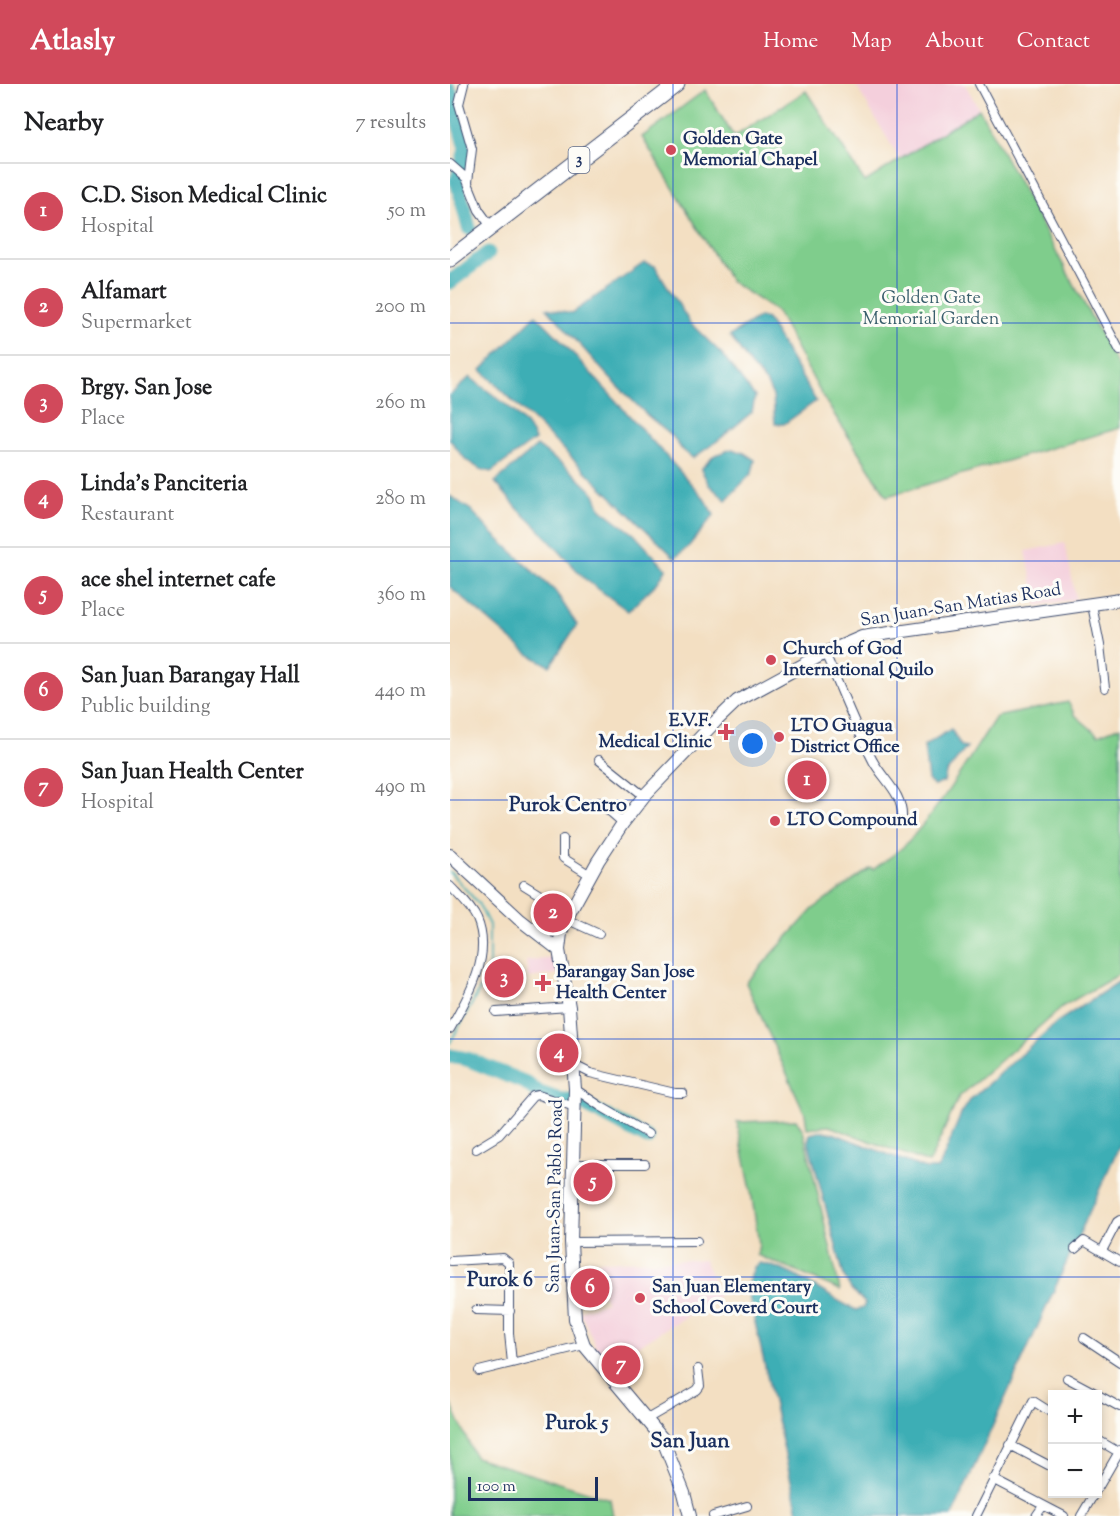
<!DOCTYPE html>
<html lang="en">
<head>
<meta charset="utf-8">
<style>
	body { margin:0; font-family:"Sorts Mill Goudy",serif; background:#f6f6f6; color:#202124 }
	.controls { position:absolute; right:18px; bottom:18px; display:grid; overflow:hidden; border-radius:0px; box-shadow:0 3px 9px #0003 }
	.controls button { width:54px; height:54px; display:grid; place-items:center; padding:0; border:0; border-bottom:2px solid #e0e0e0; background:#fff; color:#202124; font:30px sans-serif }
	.scale { position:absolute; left:18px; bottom:15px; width:130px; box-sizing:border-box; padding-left:6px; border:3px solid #1b2f5e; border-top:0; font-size:16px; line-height:21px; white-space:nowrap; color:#1b2f5e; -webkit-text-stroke:4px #fdfcf7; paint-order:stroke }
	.you { position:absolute; left:303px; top:660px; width:21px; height:21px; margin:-15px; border:4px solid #fff; border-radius:50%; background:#1a73e8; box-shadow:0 0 0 9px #1a73e833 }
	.badge { display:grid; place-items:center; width:39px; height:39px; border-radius:50%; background:#d1495b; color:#fff; font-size:20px; font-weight:700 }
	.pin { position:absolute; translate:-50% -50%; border:3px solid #fff; box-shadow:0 2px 6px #0006 }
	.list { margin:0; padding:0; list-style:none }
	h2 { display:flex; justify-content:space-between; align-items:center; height:78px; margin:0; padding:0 24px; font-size:26px }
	h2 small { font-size:20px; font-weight:400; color:#757577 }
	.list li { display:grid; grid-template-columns:39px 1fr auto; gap:18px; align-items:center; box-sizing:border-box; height:96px; padding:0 24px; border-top:2px solid #e0e0e0 }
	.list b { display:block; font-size:22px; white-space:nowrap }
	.list p { margin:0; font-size:20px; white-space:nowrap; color:#757577 }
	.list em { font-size:20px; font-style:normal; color:#757577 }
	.map { position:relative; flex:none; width:670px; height:1432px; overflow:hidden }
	header { display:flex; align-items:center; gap:36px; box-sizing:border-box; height:84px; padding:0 30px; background:#d1495b; color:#fff }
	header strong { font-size:28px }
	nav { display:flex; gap:33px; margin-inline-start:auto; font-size:21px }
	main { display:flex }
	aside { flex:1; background:#fff }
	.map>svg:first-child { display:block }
</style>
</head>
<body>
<header>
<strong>Atlasly</strong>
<nav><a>Home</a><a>Map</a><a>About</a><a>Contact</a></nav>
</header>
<main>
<aside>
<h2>Nearby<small>7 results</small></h2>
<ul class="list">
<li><span class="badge">1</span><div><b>C.D. Sison Medical Clinic</b><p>Hospital</p></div><em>50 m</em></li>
<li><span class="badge">2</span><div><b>Alfamart</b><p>Supermarket</p></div><em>200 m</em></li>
<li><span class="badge">3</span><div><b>Brgy. San Jose</b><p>Place</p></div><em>260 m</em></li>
<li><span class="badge">4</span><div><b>Linda's Panciteria</b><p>Restaurant</p></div><em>280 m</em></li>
<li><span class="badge">5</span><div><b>ace shel internet cafe</b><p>Place</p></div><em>360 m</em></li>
<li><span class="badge">6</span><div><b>San Juan Barangay Hall</b><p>Public building</p></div><em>440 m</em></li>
<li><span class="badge">7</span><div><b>San Juan Health Center</b><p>Hospital</p></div><em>490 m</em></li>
</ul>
</aside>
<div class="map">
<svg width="670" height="1432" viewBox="0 0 670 1432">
	<rect width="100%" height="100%" fill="#fdfcf7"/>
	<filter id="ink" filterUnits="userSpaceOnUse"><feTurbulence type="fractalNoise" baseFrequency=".0167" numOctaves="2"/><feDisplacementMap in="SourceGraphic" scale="12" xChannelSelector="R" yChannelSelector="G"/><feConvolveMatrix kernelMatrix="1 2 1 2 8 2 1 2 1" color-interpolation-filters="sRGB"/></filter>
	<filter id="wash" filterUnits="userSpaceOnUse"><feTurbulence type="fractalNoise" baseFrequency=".008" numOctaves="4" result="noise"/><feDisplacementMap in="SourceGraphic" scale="24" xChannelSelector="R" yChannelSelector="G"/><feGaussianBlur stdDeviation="1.35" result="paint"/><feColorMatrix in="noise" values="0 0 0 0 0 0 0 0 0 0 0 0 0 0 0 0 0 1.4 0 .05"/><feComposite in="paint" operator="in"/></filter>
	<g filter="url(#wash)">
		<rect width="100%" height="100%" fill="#f3dfc2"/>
		<path fill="#f4cfdc" d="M405,0h110l14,25 -79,51z
			M615,459l11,56 -39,7 -11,-55z
			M106,874l2,16 -30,4 -2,-17z
			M254,1176l10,21 5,15 -95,58 -6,-10 -19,10 -19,-43 26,-9 -9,-30 -6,1 -2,-12z"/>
		<path fill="#7fcd8c" stroke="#4d7e75" stroke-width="1.5" d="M255,6l29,47 72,-46 59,91 114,-73 141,261v58l-233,68 -64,-99 -46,-85 -47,-31 -88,-144z
			M618,618l7,13 23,20 22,-9v248l-57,32 -104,91 -30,66 -100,-37 -22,2 -2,-14 -59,-131 67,-74 58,-41 2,2c10,-8 21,-15 30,-23 37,-38 64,-86 93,-130z
			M346,1036l7,10 37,160 -83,-35 2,-11 -9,-59 -13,-63z
			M0,1317l25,56 135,42 3,17h-163z"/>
		<path fill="#3daeb5" stroke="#2c6e8a" stroke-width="1.5" d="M194,179l11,3 35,57 32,31 33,43 -3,15 -32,27 -27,19 -11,-8 -8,-12 -27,-23 -40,-40 -60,-67 25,5z
			M86,231l23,23 144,159 11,18 -26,32 -13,11 -194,-188z
			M309,233l8,2 49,82 -32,23h-9l-2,-28 -7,-14 -15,-16 -21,-30z
			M20,293c24,20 52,34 65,63l-44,32 -11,-3 -14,-9 -16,-20v-45z
			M87,362l36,27 22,21 6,15 33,25 32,35 -8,13 -30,29 -43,-32 -49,-53 -17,-16 -24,-28z
			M282,365l12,4 11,7 -3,13 -26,27 -17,-15 -8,-16 14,-14z
			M0,412l21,14 20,22 65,60 21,33 -27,41 -22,-12 -78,-67z
			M501,645l10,17 6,1 -21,26 -2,9 -10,4 -6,-6 -4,-34z
			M670,897v163l-168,372h-153l-52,-229 7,-20 6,-4c35,7 64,32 96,47l7,-2 2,-5 -14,-14 -7,-13 -36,-135 2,-7 12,-3 11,2 93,36h11l4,-6 20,-49 10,-15 86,-77z"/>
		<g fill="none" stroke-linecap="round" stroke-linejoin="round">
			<path stroke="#3daeb5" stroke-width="2" d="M0,788l28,31 11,22v48l-39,70"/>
			<path stroke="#3daeb5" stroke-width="15" d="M0,7l16,58 -9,32 12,47
				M0,198l38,-29
				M0,972l17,3 59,24 11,9 23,8h16l71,38"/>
		</g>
	</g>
	<g filter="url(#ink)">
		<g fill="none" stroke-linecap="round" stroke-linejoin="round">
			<g stroke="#3b496d" stroke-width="10">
				<path id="street" d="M14,0l-5,20 13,45 -4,33
					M529,0l141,267
					M0,80l16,14 13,32 13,18
					M642,521l8,40 5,43
					M375,569c16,36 30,73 48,108 11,20 30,32 29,57
					M149,676l45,36
					M149,718l24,21
					M113,755v19l27,17
					M74,801l45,28
					M0,802c9,10 21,20 27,33 16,37 -9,78 -27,110
					M116,835l33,15
					M46,928l73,-5
					M124,981l16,8 85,20h8
					M125,1005l25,17 48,28
					M26,1065l23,-14 34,-39 5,-1 37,12
					M123,1080h72
					M121,1158l126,-1
					M625,1165l9,-8 36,21
					M652,1167l15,-29 3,-2
					M1,1177l52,-3 6,5v70l3,30
					M26,1226l34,1
					M634,1254l36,24
					M29,1287l105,-26
					M617,1294l30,16
					M648,1311l22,12
					M197,1335l50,-29 3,-4 -2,-17
					M648,1356l22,13
					M560,1361l42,22
					M543,1395l71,37
					M648,1404l22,-38
					M263,1432l34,-10
					M526,1432l57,-115 19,12
					M586,1432l7,-10
					M631,1432l13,-22"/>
			</g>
			<g stroke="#3b496d" stroke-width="14">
				<path id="secondary" d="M0,771l69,64 40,31
					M240,1432l-6,-23 -22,-55 -78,-93 -9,-26 -4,-77 4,-153 -6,-82 -10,-57 2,-17 5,-14 32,-58 25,-38 21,-27 71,-74 22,-21 88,-48 37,-16 258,-37"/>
			</g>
			<g stroke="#3b496d" stroke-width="17">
				<path id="highway" d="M0,175l227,-175"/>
			</g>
			<use href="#street" stroke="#fff" stroke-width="8"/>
			<use href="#secondary" stroke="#fff" stroke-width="12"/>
			<use href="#highway" stroke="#fff" stroke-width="15"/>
		</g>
	</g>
	<path fill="none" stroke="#1d4ed8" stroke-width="1.5" stroke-opacity="0.55" d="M223,0v1432M447,0v1432M0,239h670M0,477h670M0,716h670M0,955h670M0,1193h670"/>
	<g fill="#d1495b" stroke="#fdfcf7" stroke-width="2">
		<circle cx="221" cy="66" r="6"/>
		<circle cx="321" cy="576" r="6"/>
		<path d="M273 639h6v6h6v6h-6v6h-6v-6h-6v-6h6z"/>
		<circle cx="329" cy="653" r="6"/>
		<circle cx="325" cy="737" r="6"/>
		<path d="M90 890h6v6h6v6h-6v6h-6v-6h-6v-6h6z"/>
		<circle cx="190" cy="1214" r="6"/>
	</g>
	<g text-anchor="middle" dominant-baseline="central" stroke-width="6" stroke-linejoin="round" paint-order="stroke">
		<rect fill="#fdfcf7" stroke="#5f6c8c" stroke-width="1.5" x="118.5" y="63" width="21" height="26" rx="4.5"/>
		<g font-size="16" font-weight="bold" fill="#1b2f5e">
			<text x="129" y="76">3</text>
		</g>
		<g font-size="18" font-weight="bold" fill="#1b2f5e" stroke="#fdfcf7" text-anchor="start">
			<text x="233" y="56">Golden Gate<tspan x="233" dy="21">Memorial Chapel</tspan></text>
			<text x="333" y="566">Church of God<tspan x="333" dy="21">International Quilo</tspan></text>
			<text x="262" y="638" text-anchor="end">E.V.F.<tspan x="262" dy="21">Medical Clinic</tspan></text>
			<text x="341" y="643">LTO Guagua<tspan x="341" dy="21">District Office</tspan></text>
			<text x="337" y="737">LTO Compound</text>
			<text x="106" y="889">Barangay San Jose<tspan x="106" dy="21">Health Center</tspan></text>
			<text x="202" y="1204">San Juan Elementary<tspan x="202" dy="21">School Coverd Court</tspan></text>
		</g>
		<g font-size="18" fill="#395e6c" stroke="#fdfcf7">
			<text x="481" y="215">Golden Gate<tspan x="481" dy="21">Memorial Garden</tspan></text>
		</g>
		<g font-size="18" fill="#1b2f5e" stroke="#fdfcf7">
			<text transform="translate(511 522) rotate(-9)">San Juan-San Matias Road</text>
			<text transform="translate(106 1112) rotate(-89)">San Juan-San Pablo Road</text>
		</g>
		<g font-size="20" font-weight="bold" fill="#1b2f5e" stroke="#fdfcf7">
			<text x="118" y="722">Purok Centro</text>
			<text x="50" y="1197">Purok 6</text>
			<text x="127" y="1340">Purok 5</text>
		</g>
		<g font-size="21" font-weight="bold" fill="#1b2f5e" stroke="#fdfcf7">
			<text x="240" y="1358">San Juan</text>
		</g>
	</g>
</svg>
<div class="controls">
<button>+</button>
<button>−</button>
</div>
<div class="scale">100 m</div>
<div class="you"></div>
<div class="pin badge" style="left:357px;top:696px">1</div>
<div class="pin badge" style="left:103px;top:829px">2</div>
<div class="pin badge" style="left:54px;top:894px">3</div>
<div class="pin badge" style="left:109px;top:969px">4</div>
<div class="pin badge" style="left:143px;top:1098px">5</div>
<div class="pin badge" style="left:140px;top:1204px">6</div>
<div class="pin badge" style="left:171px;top:1281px">7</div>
</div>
</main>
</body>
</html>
